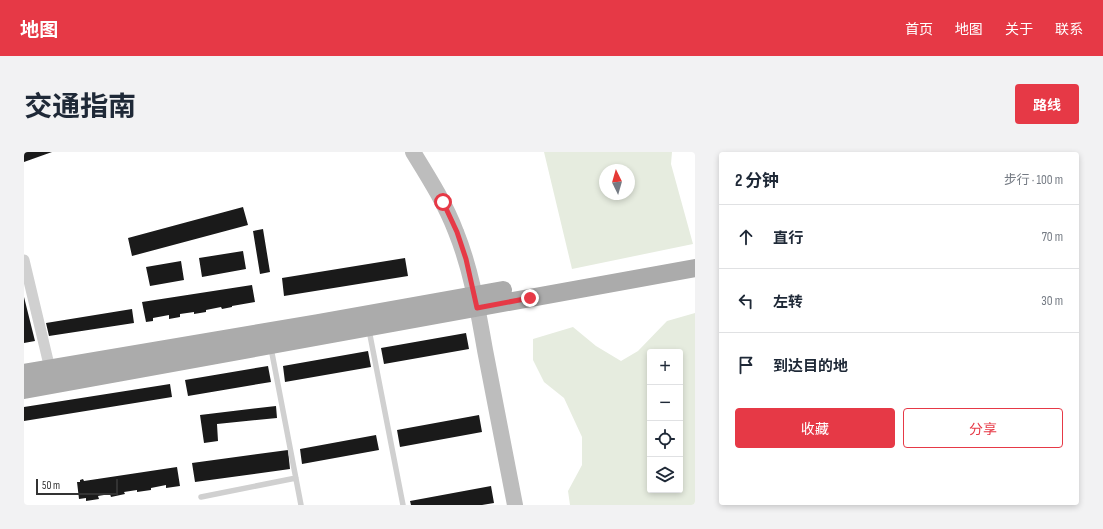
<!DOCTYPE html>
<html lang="zh">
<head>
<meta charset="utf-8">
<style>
	body { margin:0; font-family:"Sofia Sans Condensed","Noto Sans SC",sans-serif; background:#f2f2f3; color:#1f2937 }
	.controls { position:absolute; right:12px; bottom:12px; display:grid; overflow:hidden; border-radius:4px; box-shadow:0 2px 6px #0003 }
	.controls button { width:36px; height:36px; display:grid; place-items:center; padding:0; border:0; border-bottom:1px solid #e0e1e3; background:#fff; color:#1f2937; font:20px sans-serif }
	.compass { position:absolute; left:575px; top:12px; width:36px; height:36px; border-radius:50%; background:#fff; box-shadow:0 2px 6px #0003; rotate:355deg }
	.scale { position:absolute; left:12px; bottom:10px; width:82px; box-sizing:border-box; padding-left:4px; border:2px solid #333; border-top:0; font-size:11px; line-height:14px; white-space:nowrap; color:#333; -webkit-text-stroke:3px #fff; paint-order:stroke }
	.stop { position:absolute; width:12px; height:12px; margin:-9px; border:3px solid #e63946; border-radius:50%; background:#fff }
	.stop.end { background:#e63946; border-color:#fff; box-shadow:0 1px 4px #0008 }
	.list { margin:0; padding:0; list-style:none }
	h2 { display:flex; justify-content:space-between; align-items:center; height:52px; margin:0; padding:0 16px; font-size:17px }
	h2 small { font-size:13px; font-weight:400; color:#747a83 }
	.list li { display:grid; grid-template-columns:26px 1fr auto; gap:12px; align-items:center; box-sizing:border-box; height:64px; padding:0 16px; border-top:1px solid #e0e1e3 }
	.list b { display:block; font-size:15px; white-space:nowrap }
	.list em { font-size:13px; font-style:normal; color:#747a83 }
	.actions { display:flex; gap:8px; padding:12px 16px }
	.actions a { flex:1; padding:9px 0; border:1px solid #e63946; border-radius:4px; text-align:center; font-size:14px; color:#e63946 }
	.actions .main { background:#e63946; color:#fff }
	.icon { flex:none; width:22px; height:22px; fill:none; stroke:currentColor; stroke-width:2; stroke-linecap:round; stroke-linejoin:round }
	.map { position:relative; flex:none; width:671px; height:353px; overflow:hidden; border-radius:4px }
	header { display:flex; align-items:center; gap:24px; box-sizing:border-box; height:56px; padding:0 20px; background:#e63946; color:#fff }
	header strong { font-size:19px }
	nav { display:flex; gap:22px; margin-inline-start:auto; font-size:14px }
	.intro { display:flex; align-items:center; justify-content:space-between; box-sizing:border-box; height:96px; padding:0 24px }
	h1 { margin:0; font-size:28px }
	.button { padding:10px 18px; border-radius:4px; background:#e63946; color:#fff; font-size:14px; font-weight:700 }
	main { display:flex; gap:24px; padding:0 24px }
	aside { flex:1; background:#fff; border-radius:4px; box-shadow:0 2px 6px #0003 }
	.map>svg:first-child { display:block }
</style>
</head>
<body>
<header>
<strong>地图</strong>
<nav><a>首页</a><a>地图</a><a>关于</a><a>联系</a></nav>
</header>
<div class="intro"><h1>交通指南</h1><a class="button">路线</a></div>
<main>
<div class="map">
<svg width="671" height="353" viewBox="0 0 671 353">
	<rect width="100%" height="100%" fill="#fff"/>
	<path fill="#e6ecdf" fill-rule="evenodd" d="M520,0h128l-1,12 22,80 -121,25zM581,18h24v24h-24z
		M671,161v192h-125l-2,-14 14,-26v-28l-18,-39 -20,-16 -11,-22v-21l40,-12 23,19 25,15 17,-10 29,-30zM626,200h30v138h-30z"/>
	<path fill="#1a1a1a" d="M0,0h28l-28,10z
		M219,55l5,18 -116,31 -4,-18z
		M239,77l7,43 -10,2 -7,-43z
		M219,99l3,18 -44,8 -3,-19z
		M381,106l3,18 -124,20 -2,-18z
		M157,109l3,19 -34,6 -4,-19z
		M228,133l3,17 -23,4v1l-10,2 -1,-2 -15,3v2l-12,2v-2l-14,2v3l-11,2v-4l-16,3v3l-7,1 -4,-20z
		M0,145l11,44 -11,2z
		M108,157l2,14 -85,13 -3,-13z
		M442,181l3,16 -85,15 -3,-16z
		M344,199l3,16 -86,15 -2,-16z
		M244,214l3,16 -83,14 -3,-16z
		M146,232l2,13 -148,24v-14z
		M252,254l1,12 -60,6 1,17 -14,2 -4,-28z
		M455,263l3,17 -82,15 -3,-17z
		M352,283l3,15 -77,14 -2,-15z
		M264,298l2,19 -95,13 -3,-19z
		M153,315l3,19 -14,2v-3l-15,3v2l-14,2v-2l-13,2 1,2 -14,3 -1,-3 -12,2 1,3 -13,2v-3l-7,1 -2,-17h3v-2l3,-1 1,2z
		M467,334l3,17 -12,2h-71l-1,-4z"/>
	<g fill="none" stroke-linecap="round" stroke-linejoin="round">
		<path stroke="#d0d0d0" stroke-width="5.5" d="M345,178l34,175
			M247,196l30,157
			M177,345l95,-19"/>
		<path stroke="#d0d0d0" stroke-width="11" d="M0,108l26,109"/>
		<path stroke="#bdbdbd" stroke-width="16" d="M389,0c16,26 32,51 43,80 15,37 22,78 29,118 10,52 20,103 30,155"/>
		<path stroke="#ababab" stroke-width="18" d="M0,221l294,-50 185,-33
			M0,238l671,-122"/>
	</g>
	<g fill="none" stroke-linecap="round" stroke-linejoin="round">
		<path stroke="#e63946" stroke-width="5" d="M419,50l14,30 9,27 11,49 53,-10"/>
	</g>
</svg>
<div class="controls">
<button>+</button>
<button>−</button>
<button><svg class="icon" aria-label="locate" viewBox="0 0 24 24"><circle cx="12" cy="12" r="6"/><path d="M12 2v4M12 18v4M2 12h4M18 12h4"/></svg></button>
<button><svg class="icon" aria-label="layers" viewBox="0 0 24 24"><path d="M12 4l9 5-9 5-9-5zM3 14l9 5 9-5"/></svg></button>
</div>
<svg class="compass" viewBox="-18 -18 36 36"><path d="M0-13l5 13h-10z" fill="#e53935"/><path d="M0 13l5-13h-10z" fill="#747a83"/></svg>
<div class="scale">50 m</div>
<div class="stop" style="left:419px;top:50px"></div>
<div class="stop end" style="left:506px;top:146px"></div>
</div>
<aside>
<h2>2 分钟<small>步行 · 100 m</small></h2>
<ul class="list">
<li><svg class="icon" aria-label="ahead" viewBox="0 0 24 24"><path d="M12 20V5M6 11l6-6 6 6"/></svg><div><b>直行</b></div><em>70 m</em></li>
<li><svg class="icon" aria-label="left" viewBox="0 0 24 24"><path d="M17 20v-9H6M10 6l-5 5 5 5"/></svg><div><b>左转</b></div><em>30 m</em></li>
<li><svg class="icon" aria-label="arrive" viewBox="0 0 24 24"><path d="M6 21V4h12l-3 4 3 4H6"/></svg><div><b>到达目的地</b></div></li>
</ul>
<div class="actions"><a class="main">收藏</a><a>分享</a></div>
</aside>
</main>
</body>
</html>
